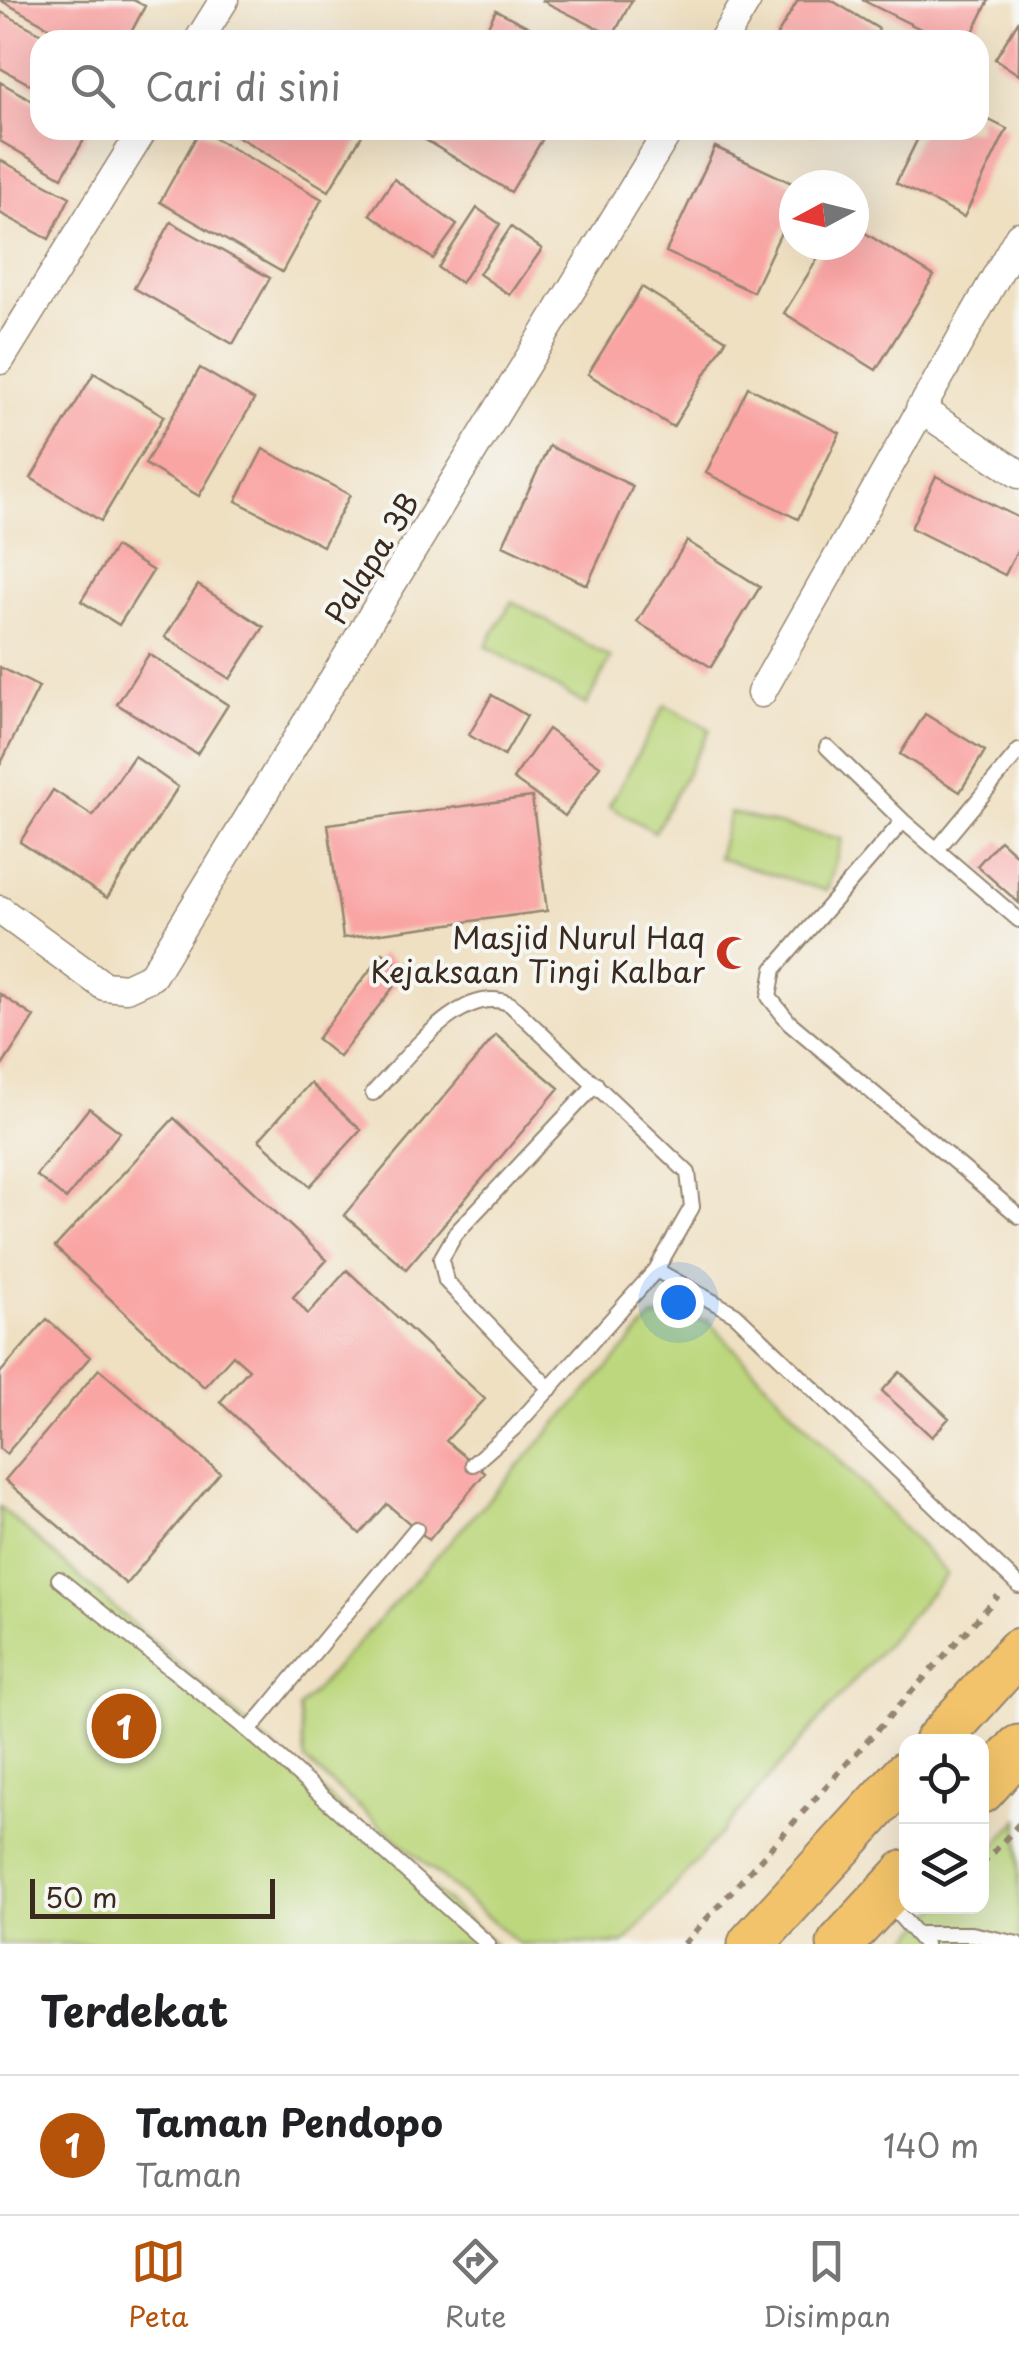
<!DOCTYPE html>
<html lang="id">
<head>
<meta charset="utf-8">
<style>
	body { margin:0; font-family:"Playpen Sans",sans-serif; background:#f2f2f2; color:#202124 }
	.controls { position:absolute; right:30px; bottom:30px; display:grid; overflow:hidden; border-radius:20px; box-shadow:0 10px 40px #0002 }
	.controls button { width:90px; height:90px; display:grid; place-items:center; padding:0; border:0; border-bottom:2px solid #e0e0e0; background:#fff; color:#202124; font:50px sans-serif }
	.compass { position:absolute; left:779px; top:170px; width:90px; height:90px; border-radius:50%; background:#fff; box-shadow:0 10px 40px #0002; rotate:263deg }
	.scale { position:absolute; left:30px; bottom:25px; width:245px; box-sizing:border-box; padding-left:10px; border:5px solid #3b2a1e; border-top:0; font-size:28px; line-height:35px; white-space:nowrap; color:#3b2a1e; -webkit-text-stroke:8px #f6f6f2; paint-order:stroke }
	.you { position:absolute; left:678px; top:1302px; width:35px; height:35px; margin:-25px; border:8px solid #fff; border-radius:50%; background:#1a73e8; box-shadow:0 0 0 15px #1a73e833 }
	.badge { display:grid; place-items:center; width:65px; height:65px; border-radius:50%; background:#b45309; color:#fff; font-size:32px; font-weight:700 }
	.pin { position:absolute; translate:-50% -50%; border:5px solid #fff; box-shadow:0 2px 10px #0006 }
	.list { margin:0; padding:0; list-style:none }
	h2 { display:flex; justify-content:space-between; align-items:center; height:130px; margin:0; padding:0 40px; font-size:42px }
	h2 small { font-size:32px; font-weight:400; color:#757577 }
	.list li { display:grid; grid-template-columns:65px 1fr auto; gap:30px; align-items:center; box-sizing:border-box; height:140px; padding:0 40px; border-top:2px solid #e0e0e0 }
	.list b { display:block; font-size:38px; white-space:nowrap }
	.list p { margin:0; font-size:32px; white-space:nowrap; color:#757577 }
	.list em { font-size:32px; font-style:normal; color:#757577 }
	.icon { flex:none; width:55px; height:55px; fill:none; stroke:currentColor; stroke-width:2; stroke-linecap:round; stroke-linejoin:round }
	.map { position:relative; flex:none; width:1019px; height:1944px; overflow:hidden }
	.search { position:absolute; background:#fff; box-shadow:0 10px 40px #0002; left:30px; right:30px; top:30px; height:110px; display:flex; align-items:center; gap:25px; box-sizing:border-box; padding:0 35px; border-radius:30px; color:#757577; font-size:38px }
	.sheet { height:270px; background:#fff }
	nav { display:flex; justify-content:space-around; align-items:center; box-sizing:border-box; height:140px; border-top:2px solid #e0e0e0; background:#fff; font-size:28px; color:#757577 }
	nav a { display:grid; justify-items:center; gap:5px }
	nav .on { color:#b45309 }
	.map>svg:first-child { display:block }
</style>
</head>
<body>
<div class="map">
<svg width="1019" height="1944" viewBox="0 0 1019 1944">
	<rect width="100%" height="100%" fill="#f6f6f2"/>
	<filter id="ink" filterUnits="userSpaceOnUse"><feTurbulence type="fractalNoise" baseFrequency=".01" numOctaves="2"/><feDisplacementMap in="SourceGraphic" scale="20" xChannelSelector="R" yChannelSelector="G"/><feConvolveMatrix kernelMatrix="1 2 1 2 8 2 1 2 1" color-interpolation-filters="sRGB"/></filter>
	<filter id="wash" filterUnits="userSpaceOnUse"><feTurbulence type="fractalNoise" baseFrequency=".0048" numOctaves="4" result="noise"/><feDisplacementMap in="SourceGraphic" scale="40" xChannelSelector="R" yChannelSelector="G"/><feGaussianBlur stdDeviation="2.25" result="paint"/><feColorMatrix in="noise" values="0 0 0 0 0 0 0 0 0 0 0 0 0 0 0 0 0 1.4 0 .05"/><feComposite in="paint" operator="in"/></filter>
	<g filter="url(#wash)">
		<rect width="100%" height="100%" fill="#efe0c2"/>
		<path fill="#bcd77d" stroke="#7c804e" stroke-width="2.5" d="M512,601l99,57 -25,47 -100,-59z
			M665,705l45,24 -55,103 -46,-26z
			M730,813l112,26 -15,52 -109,-33z
			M675,1315l33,6 239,253 -323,370h-105l-214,-183 -6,-53 354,-390z
			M0,1507l495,437h-495z
			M1019,1819v125h-114l34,-37 43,-1v-46z"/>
		<g id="blocks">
			<path fill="#f9a5a4" d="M0,0h133l12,6 -18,34h-55z
				M541,0h91l-19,36z
				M798,0h33l48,29 -6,11h-99z
				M862,0h127l-20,40h-26z
				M496,10l58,30h-73z
				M1,12l52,28h-13v50l-40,-22z
				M1019,20v55l-24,-16z
				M0,82l40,23v25l48,3 -26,44 -62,-36z
				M979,115l28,14 -43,88 -68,-34 26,-53h57z
				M200,130l122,69 -40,73 -122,-70z
				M227,130h138l-36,61z
				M409,130h116l17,10 -31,52z
				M715,147l79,37v21l-41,87 -87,-40z
				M0,160l70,37 -21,42 -49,-26z
				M394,179l63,46 -24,34 -63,-45z
				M477,208l23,16 -39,59 -23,-15z
				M171,222l99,56 -37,66 -99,-56z
				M854,226l80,50 -58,94 -92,-57 42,-68h28z
				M511,227l31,22 -32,46 -31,-21z
				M642,287l84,53 -53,87 -85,-53z
				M200,368l54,32 -55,96 -54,-32z
				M94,373l70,43 -63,105 -70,-43z
				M748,387l92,46 -42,86 -92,-46z
				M549,446l84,40 -46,99 -84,-40z
				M263,449l87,46 -27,51 -87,-45z
				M936,476l83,42v29l-14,28 -94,-47z
				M687,541l73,46 -49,80 -74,-45z
				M115,547l38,24 -34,54 -38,-24z
				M198,585l66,42 -34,52 -65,-42z
				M149,654l79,51 -31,49 -80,-50z
				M0,667l39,20 -39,78z
				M492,695l35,21 -23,40 -35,-21z
				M925,714l60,37 -25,41 -60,-38z
				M548,729l52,37 -35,50 -52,-37z
				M134,756l44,31 -71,111 -87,-56 33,-52 40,26z
				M532,797l15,114 -204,27 -15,-114z
				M1000,840l19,17v46l-42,-37z
				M383,953l23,18 -67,86 -22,-18z
				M0,994l34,23 -34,52z
				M496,1035l63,53 -153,181 -62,-54z
				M310,1083l51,47 -51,56 -51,-46z
				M89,1108l31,24 -54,67 -30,-24z
				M174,1118l153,142 -34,37 15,17 39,-44 138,129 -39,42 39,32 -56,67 -42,-36 -27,30 -140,-132 29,-33 -16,-14 -29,32 -149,-140z
				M47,1319l43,38 -84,97 -6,-5v-76z
				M99,1369l121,104 -94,111 -121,-104z
				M900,1372l49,46 -17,19 -50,-46z"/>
		</g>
	</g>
	<g filter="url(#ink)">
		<use href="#blocks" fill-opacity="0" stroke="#958570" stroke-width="2.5"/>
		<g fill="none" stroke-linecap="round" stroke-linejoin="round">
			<g stroke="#958570" stroke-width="18">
				<path id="service" d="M827,747l76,74 116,99
					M903,821l-129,148 -5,28 20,25 230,194
					M939,847l80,-96
					M373,1093c32,-32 89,-112 137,-89l178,169 4,34 -36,63
					M550,1389l-104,-108 -5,-22 15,-26 140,-149
					M473,1464l41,-36 142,-158 79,44 284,272
					M59,1579l190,152 239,213
					M249,1731l167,-202
					M886,1900l39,44
					M918,1934h54l46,10"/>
			</g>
			<g stroke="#958570" stroke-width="31">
				<path id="minor" d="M199,40l25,-40
					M723,40l24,-40
					M0,360l143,-230
					M920,409l99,65
					M761,693l258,-457
					M0,910l104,76 22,2 26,-12 517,-846"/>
			</g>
			<g stroke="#958570" stroke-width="49">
				<path id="trunk" d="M937,1742l82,-91
					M982,1790l37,-42
					M751,1944l155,-170
					M840,1944l66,-71"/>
			</g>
			<path stroke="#958570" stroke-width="6" stroke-dasharray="8 8" stroke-linecap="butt" d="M982,1865l37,-41
				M684,1944l314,-348"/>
			<use href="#service" stroke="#fff" stroke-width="14"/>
			<use href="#minor" stroke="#fff" stroke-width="28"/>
			<use href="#trunk" stroke="#f2c36a" stroke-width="45"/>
		</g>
	</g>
	<defs>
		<g id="mosque-bare" transform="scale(2.7)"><path d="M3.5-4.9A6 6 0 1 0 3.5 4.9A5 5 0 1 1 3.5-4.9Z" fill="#c8321e" stroke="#f6f6f2" stroke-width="2.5" paint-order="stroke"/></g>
	</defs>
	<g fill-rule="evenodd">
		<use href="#mosque-bare" x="733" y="953"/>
	</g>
	<g text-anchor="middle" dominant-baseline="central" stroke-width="8" stroke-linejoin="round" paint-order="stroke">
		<g font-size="30" fill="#3b2a1e" stroke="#f6f6f2">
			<text transform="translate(371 558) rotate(-58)">Palapa 3B</text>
		</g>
		<g font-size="30" fill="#3b2a1e" stroke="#f6f6f2" text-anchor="end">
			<text x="705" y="936">Masjid Nurul Haq<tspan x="705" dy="34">Kejaksaan Tingi Kalbar</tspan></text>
		</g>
	</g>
</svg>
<div class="controls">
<button><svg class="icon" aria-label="locate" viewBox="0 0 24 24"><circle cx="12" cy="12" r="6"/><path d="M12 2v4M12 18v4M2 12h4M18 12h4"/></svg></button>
<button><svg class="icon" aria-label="layers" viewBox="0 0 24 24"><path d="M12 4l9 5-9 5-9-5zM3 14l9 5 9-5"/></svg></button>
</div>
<svg class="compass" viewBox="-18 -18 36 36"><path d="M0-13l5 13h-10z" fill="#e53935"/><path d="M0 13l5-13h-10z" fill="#757577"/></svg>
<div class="scale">50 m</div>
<div class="you"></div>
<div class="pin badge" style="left:124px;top:1726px">1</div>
<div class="search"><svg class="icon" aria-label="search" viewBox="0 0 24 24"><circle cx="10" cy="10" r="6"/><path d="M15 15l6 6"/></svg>Cari di sini</div>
</div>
<section class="sheet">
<h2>Terdekat<small></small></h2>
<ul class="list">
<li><span class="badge">1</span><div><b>Taman Pendopo</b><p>Taman</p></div><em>140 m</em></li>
</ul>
</section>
<nav>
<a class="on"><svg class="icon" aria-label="map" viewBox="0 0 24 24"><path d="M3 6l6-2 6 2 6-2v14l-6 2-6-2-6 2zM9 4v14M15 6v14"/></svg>Peta</a>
<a><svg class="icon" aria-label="directions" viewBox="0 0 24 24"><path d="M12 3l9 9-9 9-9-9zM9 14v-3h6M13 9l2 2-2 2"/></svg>Rute</a>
<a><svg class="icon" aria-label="saved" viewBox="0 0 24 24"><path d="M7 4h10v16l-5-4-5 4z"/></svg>Disimpan</a>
</nav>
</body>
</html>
